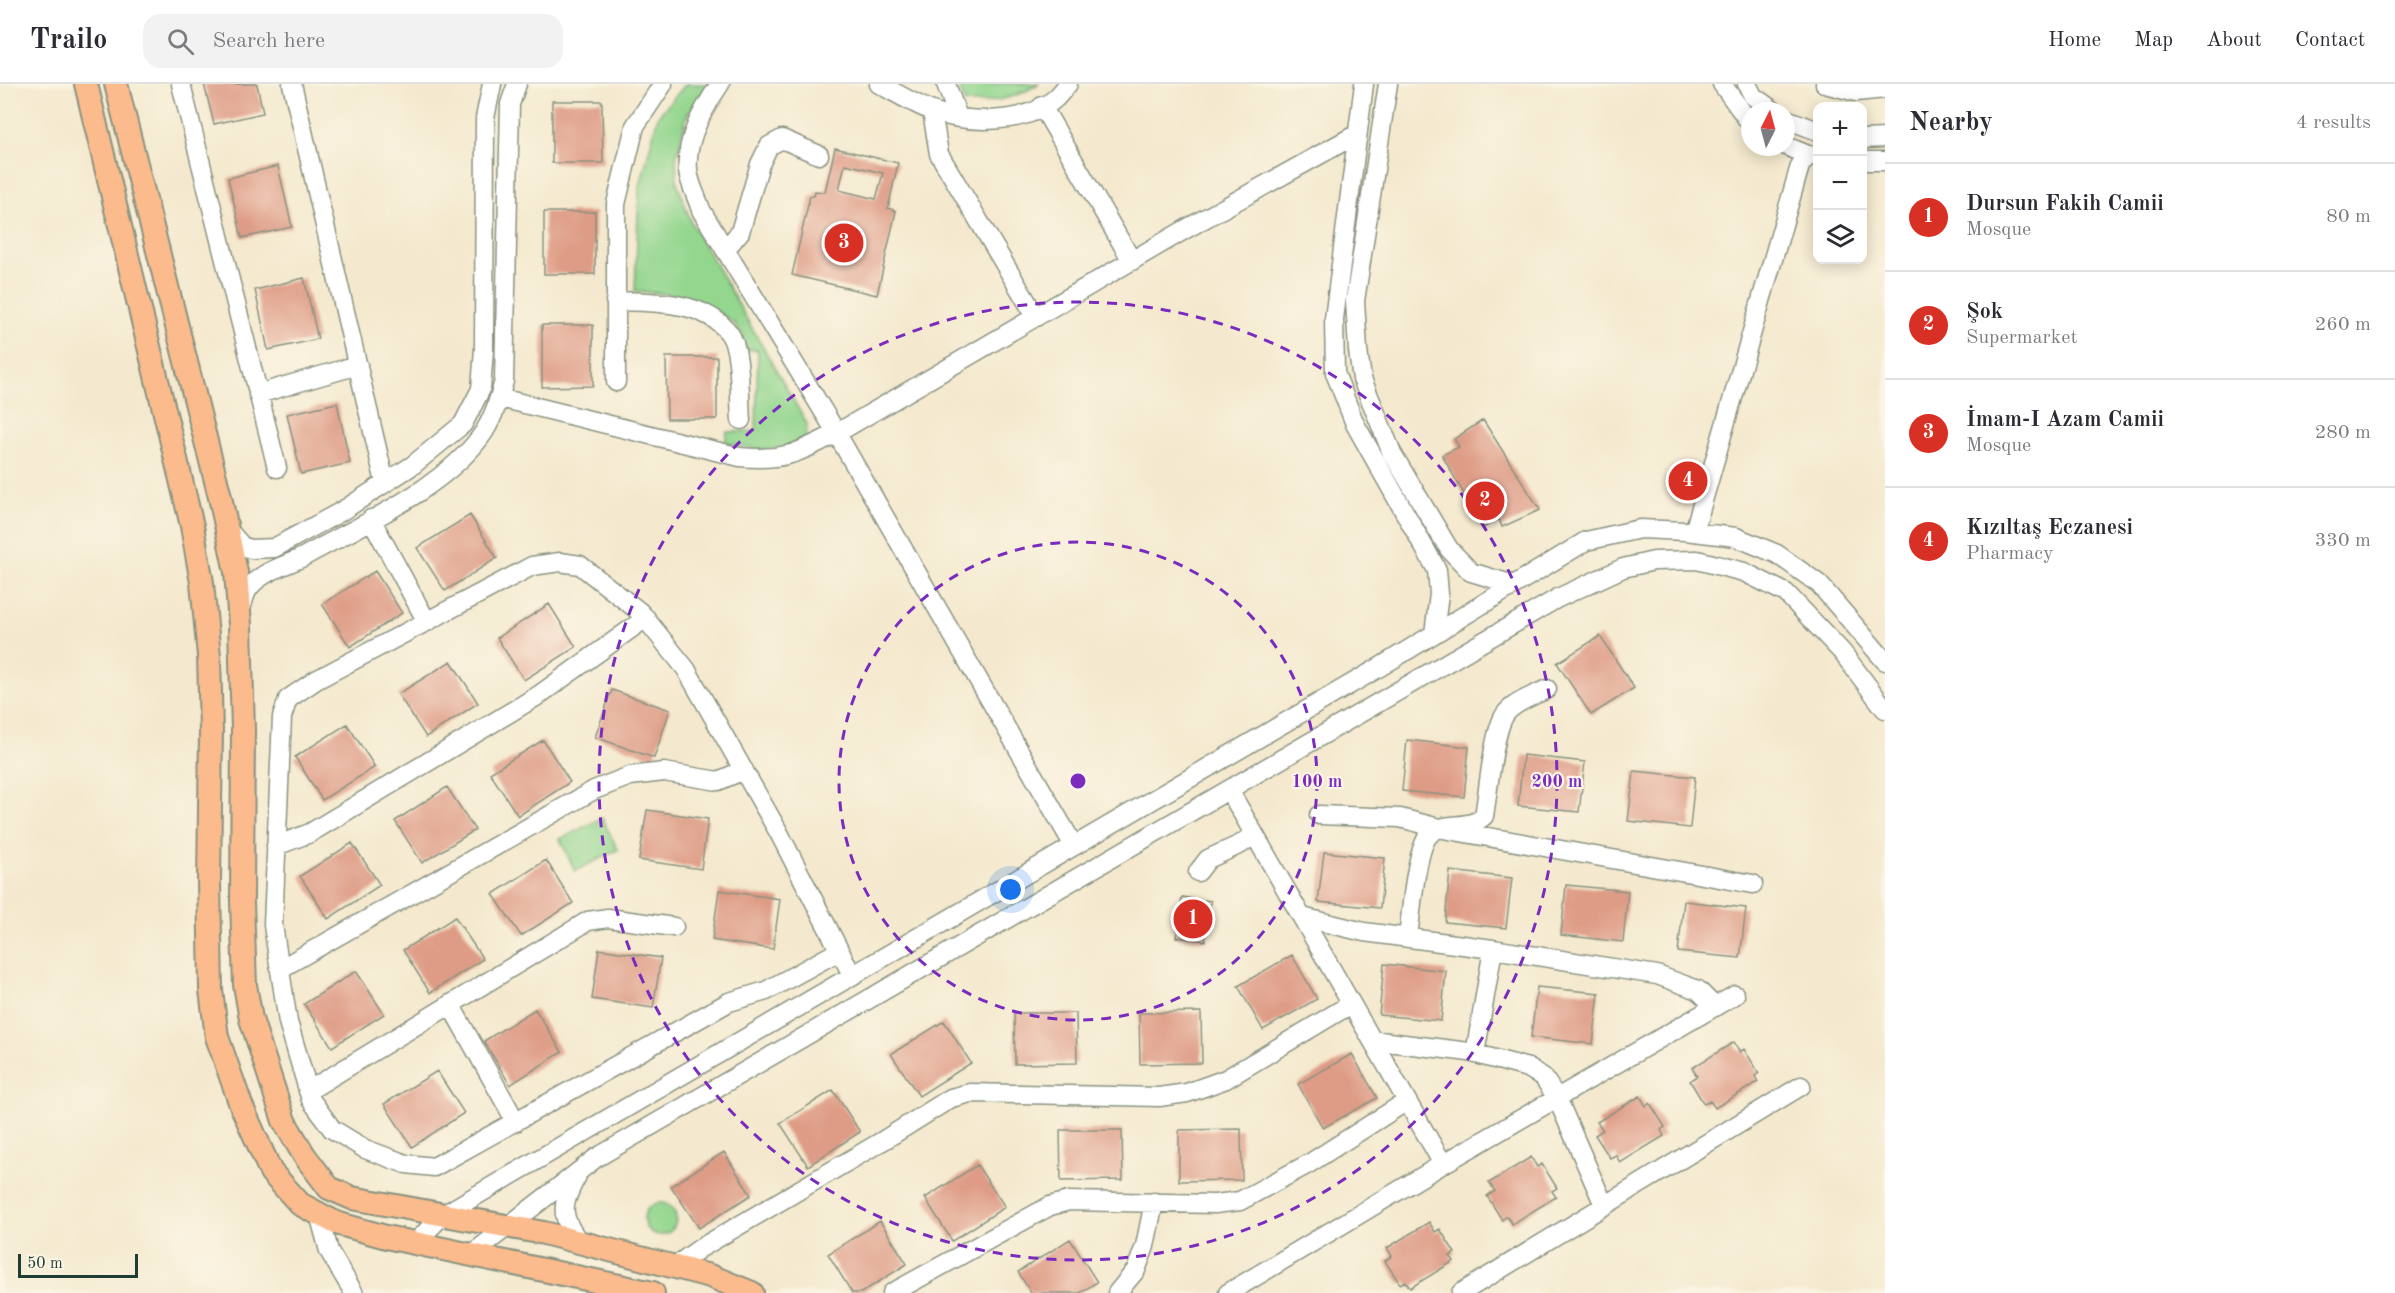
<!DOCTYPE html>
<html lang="en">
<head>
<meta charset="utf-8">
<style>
	body { margin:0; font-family:"Old Standard TT",serif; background:#f2f2f3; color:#2b2b33 }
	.controls { position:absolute; right:18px; top:18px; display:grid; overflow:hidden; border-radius:12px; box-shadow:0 3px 15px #0003 }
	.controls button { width:54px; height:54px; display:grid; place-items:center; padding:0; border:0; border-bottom:2px solid #e1e1e2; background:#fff; color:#2b2b33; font:30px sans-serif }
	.compass { position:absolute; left:1741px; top:18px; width:54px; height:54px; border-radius:50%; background:#fff; box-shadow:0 3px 15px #0003; rotate:6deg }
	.scale { position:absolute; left:18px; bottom:15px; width:120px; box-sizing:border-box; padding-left:6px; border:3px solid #1f3d34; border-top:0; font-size:16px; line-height:21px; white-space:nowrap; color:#1f3d34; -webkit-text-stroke:4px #fcf5e5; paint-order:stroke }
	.you { position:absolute; left:1011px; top:806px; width:21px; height:21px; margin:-15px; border:4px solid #fff; border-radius:50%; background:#1a73e8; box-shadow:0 0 0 9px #1a73e833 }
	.badge { display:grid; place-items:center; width:39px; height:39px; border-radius:50%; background:#d93025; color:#fff; font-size:20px; font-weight:700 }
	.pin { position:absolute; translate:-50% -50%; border:3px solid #fff; box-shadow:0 2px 6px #0006 }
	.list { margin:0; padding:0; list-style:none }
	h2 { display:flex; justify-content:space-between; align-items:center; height:78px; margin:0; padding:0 24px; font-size:26px }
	h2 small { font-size:20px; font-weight:400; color:#7c7c81 }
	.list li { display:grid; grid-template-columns:39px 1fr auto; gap:18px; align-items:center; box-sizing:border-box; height:108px; padding:0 24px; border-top:2px solid #e1e1e2 }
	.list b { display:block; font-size:22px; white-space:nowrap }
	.list p { margin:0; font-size:20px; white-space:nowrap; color:#7c7c81 }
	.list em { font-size:20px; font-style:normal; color:#7c7c81 }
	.icon { flex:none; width:33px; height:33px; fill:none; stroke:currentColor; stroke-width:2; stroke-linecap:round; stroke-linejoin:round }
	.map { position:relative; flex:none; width:1885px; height:1209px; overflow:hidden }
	header { display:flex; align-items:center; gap:36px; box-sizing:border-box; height:84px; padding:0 30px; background:#fff; border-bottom:2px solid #e1e1e2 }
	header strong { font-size:28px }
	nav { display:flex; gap:33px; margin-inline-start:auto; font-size:21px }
	.search { width:420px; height:54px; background:#f2f2f3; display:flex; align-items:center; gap:15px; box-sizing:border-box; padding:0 21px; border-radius:18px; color:#7c7c81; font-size:22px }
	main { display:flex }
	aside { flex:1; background:#fff }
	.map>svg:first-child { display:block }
</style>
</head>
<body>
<header>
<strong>Trailo</strong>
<div class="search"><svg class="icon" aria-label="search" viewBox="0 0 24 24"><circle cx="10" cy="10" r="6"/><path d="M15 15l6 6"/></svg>Search here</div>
<nav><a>Home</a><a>Map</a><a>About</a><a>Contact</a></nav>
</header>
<main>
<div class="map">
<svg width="1885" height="1209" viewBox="0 0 1885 1209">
	<rect width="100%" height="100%" fill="#fcf5e5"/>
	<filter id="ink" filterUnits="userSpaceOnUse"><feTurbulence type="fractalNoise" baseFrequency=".0167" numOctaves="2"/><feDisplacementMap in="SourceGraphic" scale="12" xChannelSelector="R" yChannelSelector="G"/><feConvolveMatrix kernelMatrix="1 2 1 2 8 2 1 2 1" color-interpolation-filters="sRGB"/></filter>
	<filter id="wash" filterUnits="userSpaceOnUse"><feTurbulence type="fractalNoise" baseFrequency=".008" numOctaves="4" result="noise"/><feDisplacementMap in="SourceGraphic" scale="24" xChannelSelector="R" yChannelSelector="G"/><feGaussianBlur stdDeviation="1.35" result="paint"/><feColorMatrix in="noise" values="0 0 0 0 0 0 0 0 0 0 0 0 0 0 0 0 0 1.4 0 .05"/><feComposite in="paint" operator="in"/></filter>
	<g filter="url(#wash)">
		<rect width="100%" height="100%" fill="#f4e9ce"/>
		<path fill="#93d68e" stroke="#598a61" stroke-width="1.5" d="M686,0h22l-21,31 -11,43 1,24 14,40 116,202 -1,13c-32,20 -47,12 -81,6l2,-11 29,-1 2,-81h-14l-1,-14 -9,-13 -25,-16 -25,-11 -49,-5 4,-101 19,-74z
			M958,0h80c-24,15 -45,19 -73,19z
			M602,734l16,32 -43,21 -15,-32z
			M644 1135a16 16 0 1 1 32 0a16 16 0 1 1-32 0Z"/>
		<g id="blocks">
			<path fill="#de9b85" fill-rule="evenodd" d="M204,0h53l6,29 -49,11z
				M552,17h50l1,62h-51z
				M835,64l63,15 -10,45 8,3 -19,84 -85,-20 18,-79h4l1,-5 10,1zM845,80l38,9 -7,26 -37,-9z
				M278,82l14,61 -50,11 -14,-60z
				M544,128h51v62h-51z
				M304,194l14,61 -50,11 -13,-60z
				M542,241h51v61l-51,1z
				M666,273h51v62h-50z
				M337,319l13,60 -49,11 -14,-60z
				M1483,336l57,90 -38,17 -3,-8 -16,9 -41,-73 17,-8 -5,-8z
				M470,431l27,43 -52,33 -28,-43z
				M375,487l27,42 -52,34 -28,-43z
				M549,520l27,43 -52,33 -27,-42z
				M1600,552l34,52 -43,27 -34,-52z
				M451,577l27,42 -52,34 -28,-43z
				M612,606l58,20 -16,48 -59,-21z
				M347,640l28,43 -53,33 -27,-43z
				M543,656l27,42 -52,34 -28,-43z
				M1407,656l62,7 -5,50 -62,-6z
				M1523,671l62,7 -6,50 -61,-6z
				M1634,687l61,6 -5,51 -62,-7z
				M447,703l28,43 -53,33 -27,-42z
				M647,726l61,9 -7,50 -62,-9z
				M352,759l28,42 -52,34 -28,-43z
				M1324,768l61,6 -5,50 -62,-6z
				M546,776l27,43 -52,33 -28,-42z
				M1450,787l62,7 -6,50 -61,-6z
				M1566,801l62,6 -5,51 -62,-7z
				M719,806l61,9 -7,50 -61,-9z
				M1182,813l29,4 -6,40 -29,-4z
				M1684,817l62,7 -6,50 -62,-6z
				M455,833l28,42 -53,34 -27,-43z
				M599,865l62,9 -8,50 -61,-9z
				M1292,871l25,44 -54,31 -25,-44z
				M1384,880l62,7 -5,50 -62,-6z
				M356,887l28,43 -52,33 -28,-43z
				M1537,903l62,6 -6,51 -62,-7z
				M535,925l27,43 -52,33 -26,-44z
				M1201,928l1,51 -62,1 -1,-51z
				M1014,929h62l1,50 -62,1z
				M944,937l27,42 -52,33 -28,-42z
				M1734,958l6,10 4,-3 15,24 -4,3 3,6 -43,26 -5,-7 -6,3 -14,-23 7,-5 -5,-8z
				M1352,970l25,44 -54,30 -25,-44z
				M437,987l27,42 -52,34 -28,-43z
				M833,1006l27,42 -52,34 -28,-43z
				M1640,1012l6,10 4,-3 15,24 -4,3 3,6 -44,27 -4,-8 -6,3 -15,-23 8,-5 -6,-8z
				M1241,1045l1,51 -63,1v-51z
				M1060,1046h62l1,50 -62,1z
				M724,1068l27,43 -52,33 -28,-42z
				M1531,1073l6,10 5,-3 15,24 -5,3 4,6 -44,27 -5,-8 -5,4 -15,-24 8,-5 -6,-8z
				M977,1081l28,42 -53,34 -27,-43z
				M880,1137l27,43 -46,29h-9l-24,-39z
				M1429,1138l6,10 5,-3 15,24 -5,3 4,5 -44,27 -5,-7 -5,3 -15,-23 7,-5 -5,-8z
				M1070,1155l27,43 -17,11h-49l-13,-21z"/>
		</g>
	</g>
	<g filter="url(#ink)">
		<use href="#blocks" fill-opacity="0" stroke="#8a9381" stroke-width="1.5"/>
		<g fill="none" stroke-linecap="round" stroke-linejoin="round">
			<g stroke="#8a9381" stroke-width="21">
				<path id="minor" d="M181,0l96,384
					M292,0l93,399
					M720,0c-16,24 -35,55 -32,86 1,13 9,27 13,40l132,217 241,419
					M879,0c17,9 35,20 53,27 36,13 94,14 124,-13 4,-4 8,-9 12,-14
					M946,0l12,33
					M1364,0l-30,235 1,54 20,51 82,146 2,24 -5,40
					M1388,0l-33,217 3,49 4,29 30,74 57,96 22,23 43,13
					M1722,0l28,39
					M1747,0l6,12 21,15
					M1825,0l31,8 29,-3
					M1042,22l90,155
					M932,27l7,43 97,163
					M1786,35l32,12
					M1862,55l23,-1
					M1786,62l22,9 10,1
					M1862,77h23
					M725,166l15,-18 20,-68 9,-18 13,-7 37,16
					M615,217c37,1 89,-1 114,32 13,17 10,65 12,87
					M616,298v-178l19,-78 28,-42
					M258,310l100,-29
					M500,314l240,59c45,4 58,-4 97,-24l349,-204 171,-95
					M371,435l56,103
					M227,445l15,17 9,3 23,-1 68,-37 71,-46 50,-41 18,-35 3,-40 1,-231 7,-34
					M1694,448l106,-366 8,-11
					M240,529c2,-7 4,-16 7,-22 11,-19 39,-25 58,-35 56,-31 143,-70 179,-124 10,-16 15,-33 20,-51l6,-277 7,-20
					M1229,706l214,374
					M1319,731l81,3 43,11 310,55
					M276,762l34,-13 229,-138 107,-77
					M1198,788l10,-13 33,-15 13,-10
					M1302,833l62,15 129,17 164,26 41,15 17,17
					M1408,854c3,-21 7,-92 23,-105 10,-9 29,-6 41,-10 4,-1 9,-4 12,-7 4,-23 9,-81 20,-100 8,-13 29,-20 43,-27
					M839,867l-73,40 -37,11 -295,165 -28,-3 -41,-15 -33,-20 -21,-29 -23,-78 -15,-97 9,-208 6,-18 28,-19 216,-114 28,-4 20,3 60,47 46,57 92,162 74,144
					M280,885l314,-179 36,-14 34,-4 54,9 26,-11
					M450,920l66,118
					M1372,956l97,12 59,16 15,9 14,21 47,107
					M1475,970l18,-105
					M308,1007l280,-170 20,-3 66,9
					M577,1092c-16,29 -18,39 3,67
					M319,1130l10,37 25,42
					M415,1159l28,-28 937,-548 206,-126 54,-12 45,2 51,6 41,17 42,30 66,77
					M472,1170l124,-96 962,-560 65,-30 31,-7 43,-1 47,12 42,21 56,59 43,57
					M674,1183l25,-18 185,-109 67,-42 19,-5 189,4 28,-4 39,-14 125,-75
					M892,1209l158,-87 19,-5 146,3 25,-3 70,-38 97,-62
					M1117,1209l19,-23 9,-24 9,-44
					M1228,1209l215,-129 292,-169
					M1461,1209l340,-207"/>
			</g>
			<g stroke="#8a9381" stroke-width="26">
				<path id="major" d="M86,0l106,442 10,57 7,73 2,76 -2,149 2,109 6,47 24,68 30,67 29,32 36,19 50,14 267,56
					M116,0l104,413 16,75 4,53 3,105 -1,172 3,83 6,34 33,102 20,34 25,33 23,10 192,35 166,43 42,17"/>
			</g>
			<use href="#minor" stroke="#fff" stroke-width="18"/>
			<use href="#major" stroke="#fbbb8d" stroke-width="22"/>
		</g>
	</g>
	<g fill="none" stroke="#7b2cbf" stroke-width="3" stroke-dasharray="10 8">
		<circle cx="1078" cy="697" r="239"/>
		<circle cx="1078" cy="697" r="479"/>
	</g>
	<circle cx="1078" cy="697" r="9" fill="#7b2cbf" stroke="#fcf5e5" stroke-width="3"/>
	<g font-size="18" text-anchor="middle" font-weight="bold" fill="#7b2cbf" stroke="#fcf5e5" stroke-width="4.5" stroke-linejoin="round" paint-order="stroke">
		<text x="1317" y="703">100 m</text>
		<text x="1557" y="703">200 m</text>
	</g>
</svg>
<div class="controls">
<button>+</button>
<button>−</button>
<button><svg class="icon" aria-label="layers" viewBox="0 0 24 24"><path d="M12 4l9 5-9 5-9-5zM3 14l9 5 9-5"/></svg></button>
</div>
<svg class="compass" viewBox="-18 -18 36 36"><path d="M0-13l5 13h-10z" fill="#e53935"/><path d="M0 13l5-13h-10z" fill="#7c7c81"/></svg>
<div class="scale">50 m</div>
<div class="you"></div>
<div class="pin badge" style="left:1193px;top:835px">1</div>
<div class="pin badge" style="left:1485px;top:417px">2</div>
<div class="pin badge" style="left:844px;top:159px">3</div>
<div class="pin badge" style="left:1688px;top:397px">4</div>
</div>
<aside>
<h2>Nearby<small>4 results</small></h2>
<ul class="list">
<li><span class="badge">1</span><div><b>Dursun Fakih Camii</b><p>Mosque</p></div><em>80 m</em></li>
<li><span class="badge">2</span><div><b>Şok</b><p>Supermarket</p></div><em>260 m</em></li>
<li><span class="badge">3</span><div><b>İmam-I Azam Camii</b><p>Mosque</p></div><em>280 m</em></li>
<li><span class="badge">4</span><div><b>Kızıltaş Eczanesi</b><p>Pharmacy</p></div><em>330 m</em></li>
</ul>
</aside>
</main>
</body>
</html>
